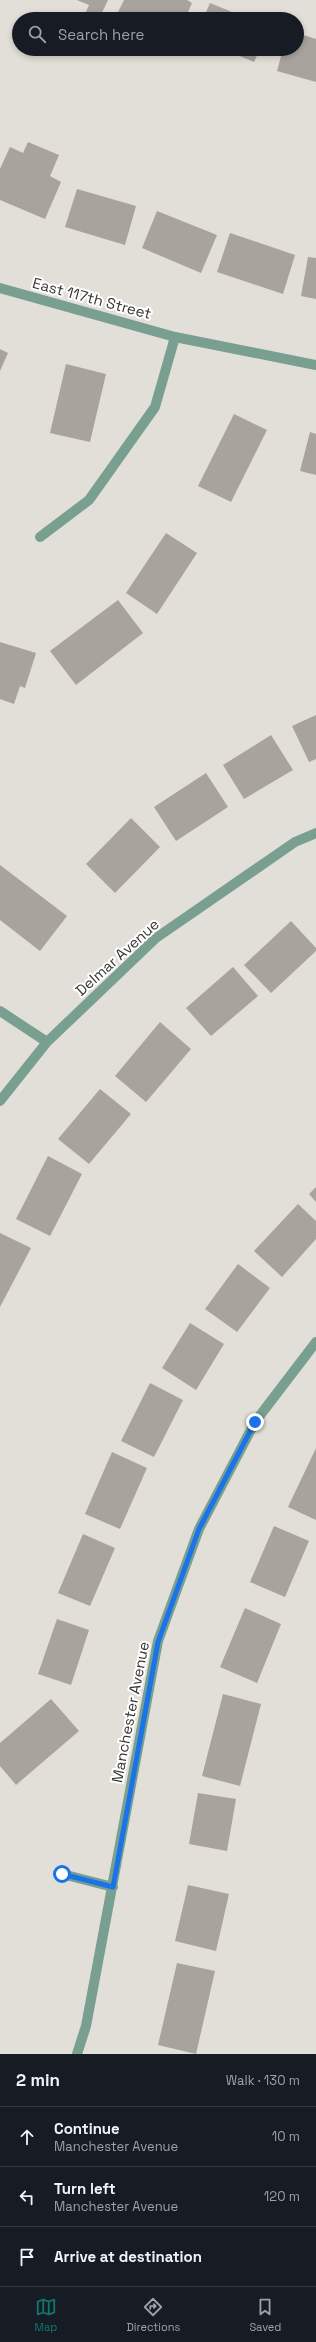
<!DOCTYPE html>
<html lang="en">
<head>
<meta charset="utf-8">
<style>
	body { margin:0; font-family:"Space Grotesk",sans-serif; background:#242831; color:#f1f3f6 }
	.stop { position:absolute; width:12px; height:12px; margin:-9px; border:3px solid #1a73e8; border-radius:50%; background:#fff }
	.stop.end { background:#1a73e8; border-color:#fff; box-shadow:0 1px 4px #0008 }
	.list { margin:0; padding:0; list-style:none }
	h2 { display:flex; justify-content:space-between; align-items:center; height:52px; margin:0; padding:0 16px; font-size:17px }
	h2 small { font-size:13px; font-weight:400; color:#9ea1a6 }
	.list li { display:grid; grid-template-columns:26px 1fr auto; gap:12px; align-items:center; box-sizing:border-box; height:60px; padding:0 16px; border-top:1px solid #363941 }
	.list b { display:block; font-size:15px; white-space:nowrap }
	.list p { margin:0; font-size:13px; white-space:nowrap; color:#9ea1a6 }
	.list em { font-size:13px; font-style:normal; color:#9ea1a6 }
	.icon { flex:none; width:22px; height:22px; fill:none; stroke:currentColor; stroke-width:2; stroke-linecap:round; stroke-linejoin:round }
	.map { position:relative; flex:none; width:316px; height:2054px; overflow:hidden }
	.search { position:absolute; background:#171b24; box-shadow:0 2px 6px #0003; left:12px; right:12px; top:12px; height:44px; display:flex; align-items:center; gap:10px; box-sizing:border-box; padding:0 14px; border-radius:22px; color:#9ea1a6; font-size:15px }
	.sheet { height:232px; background:#171b24 }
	nav { display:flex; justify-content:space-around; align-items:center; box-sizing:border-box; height:56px; border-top:1px solid #363941; background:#171b24; font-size:11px; color:#9ea1a6 }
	nav a { display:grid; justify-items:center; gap:2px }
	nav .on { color:#0f766e }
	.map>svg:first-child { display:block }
</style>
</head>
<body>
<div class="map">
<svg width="316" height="2054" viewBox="0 0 316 2054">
	<rect width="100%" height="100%" fill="#e1dfd7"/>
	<path fill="#a8a39d" d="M77,0h31l-9,19h-16l6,-14z
		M124,0h63l5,3 -7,16h-59l-9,-5z
		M210,3l39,16h-46z
		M297,33l19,6v43l-39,-11 6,-22h14z
		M223,49h37l-6,13z
		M28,142l31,13 -9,21 11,6 -16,37 -45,-19v-31l10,-22 13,6z
		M77,189l59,17 -11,39 -60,-18z
		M157,211l60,24 -16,38 -59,-25z
		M230,233l65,22 -12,39 -66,-22z
		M308,257l8,1v41l-15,-3z
		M0,349l8,4 -8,18z
		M66,364l40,10 -16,68 -40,-9z
		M234,414l33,16 -36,72 -33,-16z
		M310,432l6,2v41l-16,-4z
		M166,533l31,20 -40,61 -31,-21z
		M118,600l25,33 -67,52 -26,-34z
		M0,642l36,11 -11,35 -5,-2 -6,18 -14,-5z
		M316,715v44l-7,3 -17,-36z
		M271,735l22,35 -49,29 -21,-34z
		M206,773l22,34 -52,34 -22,-34z
		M131,818l29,29 -45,46 -29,-29z
		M0,865l67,51 -27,35 -40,-31z
		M291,921l25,27v3l-45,42 -27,-28z
		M233,967l25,29 -47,40 -25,-28z
		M160,1022l31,27 -45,53 -31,-26z
		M100,1089l31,25 -42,50 -31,-25z
		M48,1156l34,18 -32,62 -34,-17z
		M316,1187v15l-7,-8z
		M298,1204l18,17v18l-34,38 -28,-26z
		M0,1233l31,15 -31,59z
		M238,1264l32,24 -33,44 -32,-23z
		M190,1323l34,21 -28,46 -34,-22z
		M150,1383l33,17 -29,57 -33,-16z
		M316,1448v72l-28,-13z
		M112,1452l35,16 -27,61 -35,-15z
		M274,1526l35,15 -24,56 -35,-15z
		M83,1534l32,14 -25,58 -32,-13z
		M245,1608l36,16 -24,59 -37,-16z
		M57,1619l32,11 -18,55 -33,-11z
		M223,1694l38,10 -21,82 -38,-10z
		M51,1699l28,32 -63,54 -16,-19v-23z
		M198,1793l38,6 -9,52 -38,-7z
		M188,1885l41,9 -13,57 -41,-10z
		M177,1963l38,8 -19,83 -38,-9z"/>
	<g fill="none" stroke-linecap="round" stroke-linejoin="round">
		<path stroke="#789f8f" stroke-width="10" d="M0,288l175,49 141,28
			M40,537l49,-37 66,-93 20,-70
			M0,1011l47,31
			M0,1101l47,-59 109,-104 139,-96 21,-9
			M62,1874l51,13
			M77,2054l9,-28 72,-385 41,-112 56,-107 61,-80"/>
	</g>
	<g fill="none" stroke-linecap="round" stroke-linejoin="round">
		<path stroke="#1a73e8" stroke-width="5" d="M62,1874l51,13 45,-245 41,-113 56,-107"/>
	</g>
	<g text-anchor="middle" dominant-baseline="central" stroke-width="4" stroke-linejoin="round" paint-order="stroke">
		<g font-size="15" fill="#373633" stroke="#fff">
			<text transform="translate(92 298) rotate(15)">East 117th Street</text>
			<text transform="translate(117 957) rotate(-42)">Delmar Avenue</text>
			<text transform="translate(130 1712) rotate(-79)">Manchester Avenue</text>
		</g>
	</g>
</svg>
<div class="stop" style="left:62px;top:1874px"></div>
<div class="stop end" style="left:255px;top:1422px"></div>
<div class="search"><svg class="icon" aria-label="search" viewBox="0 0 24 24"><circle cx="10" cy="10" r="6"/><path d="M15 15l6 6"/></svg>Search here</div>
</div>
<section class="sheet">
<h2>2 min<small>Walk · 130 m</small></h2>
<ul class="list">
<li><svg class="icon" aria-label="ahead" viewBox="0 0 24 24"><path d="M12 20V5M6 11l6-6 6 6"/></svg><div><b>Continue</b><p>Manchester Avenue</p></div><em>10 m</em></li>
<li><svg class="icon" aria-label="left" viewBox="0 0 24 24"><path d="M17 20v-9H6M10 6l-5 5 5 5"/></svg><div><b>Turn left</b><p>Manchester Avenue</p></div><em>120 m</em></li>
<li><svg class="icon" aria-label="arrive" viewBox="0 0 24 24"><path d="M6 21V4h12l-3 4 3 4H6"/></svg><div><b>Arrive at destination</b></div></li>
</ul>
</section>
<nav>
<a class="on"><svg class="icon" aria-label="map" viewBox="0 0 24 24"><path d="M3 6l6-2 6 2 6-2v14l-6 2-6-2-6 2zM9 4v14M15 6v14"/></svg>Map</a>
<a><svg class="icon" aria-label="directions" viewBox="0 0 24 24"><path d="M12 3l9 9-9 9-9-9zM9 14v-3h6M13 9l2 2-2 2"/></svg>Directions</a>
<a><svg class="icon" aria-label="saved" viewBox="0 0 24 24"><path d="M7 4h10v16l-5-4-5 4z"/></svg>Saved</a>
</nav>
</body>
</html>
